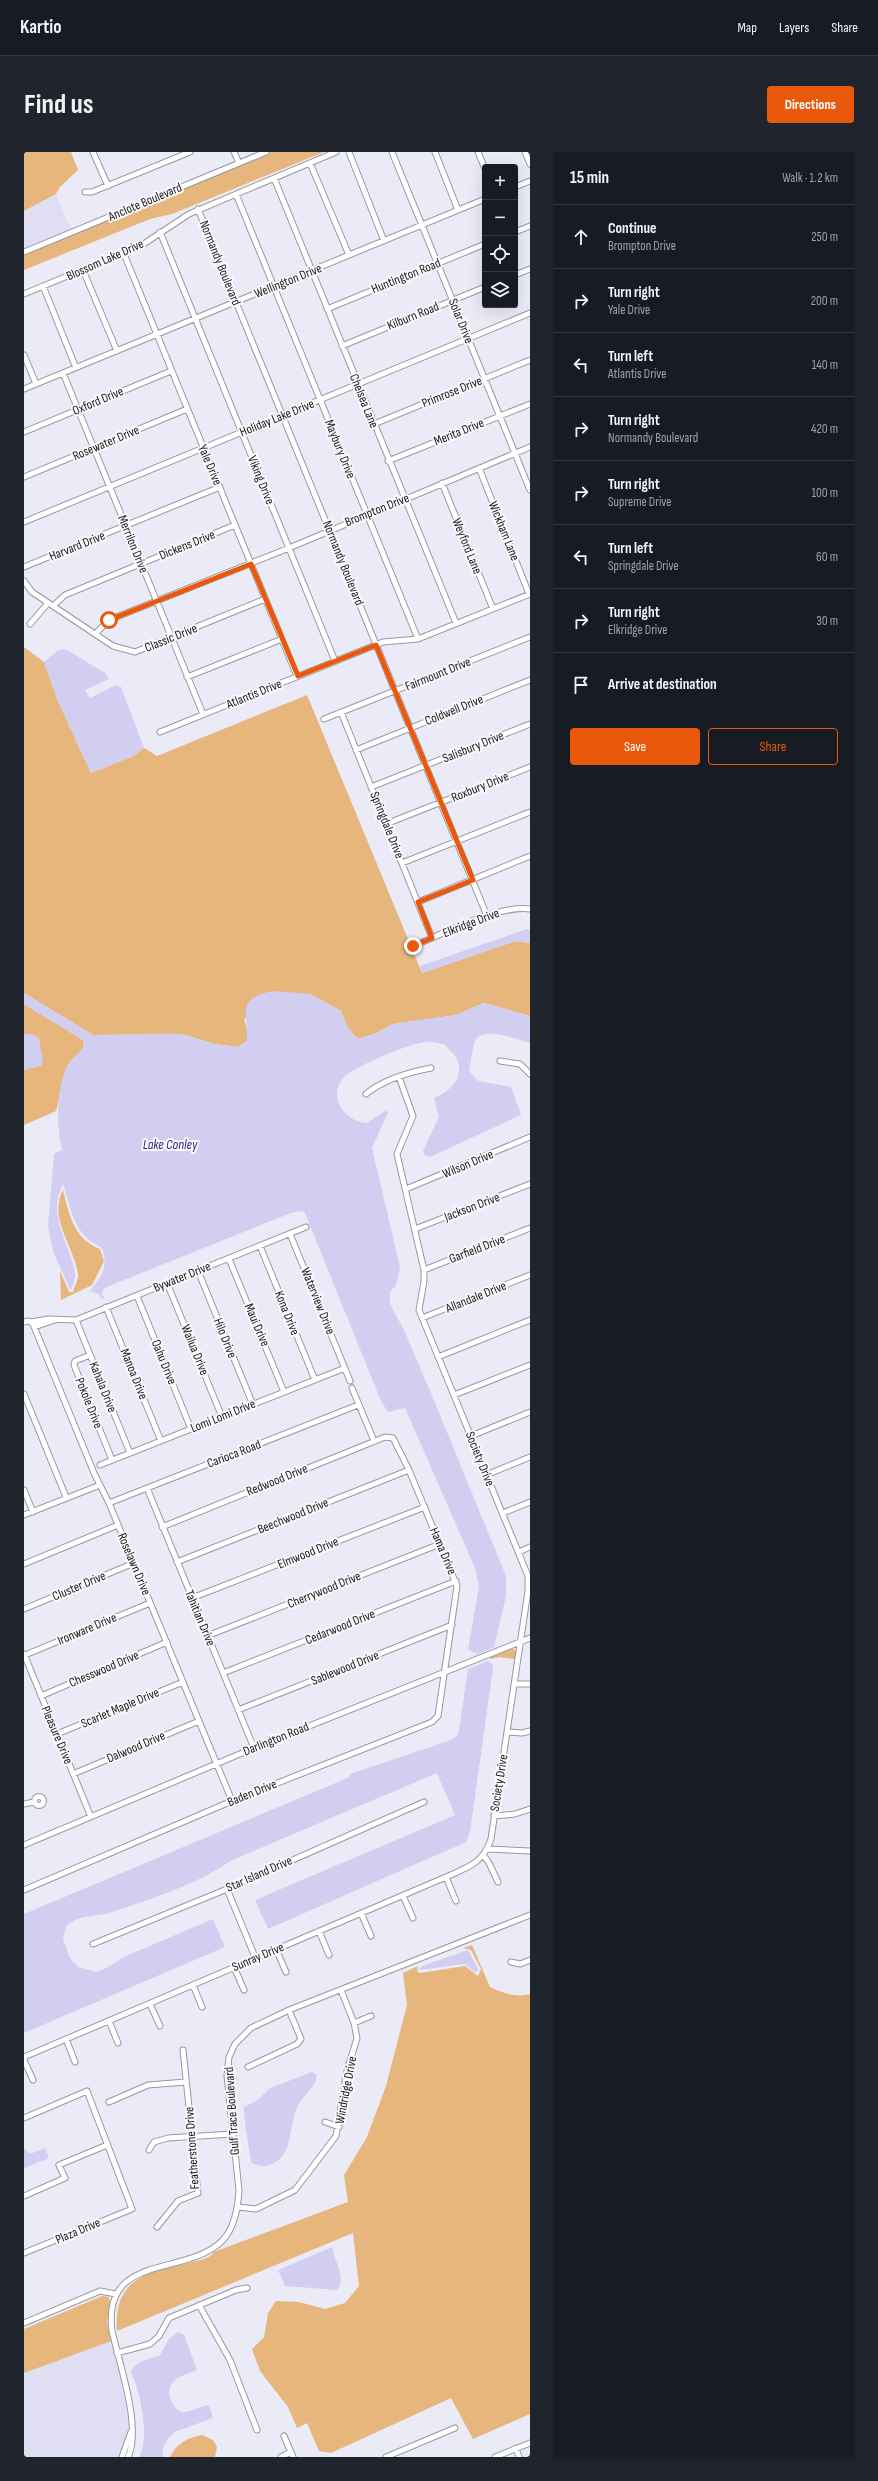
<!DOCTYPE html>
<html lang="en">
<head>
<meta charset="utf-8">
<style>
	body { margin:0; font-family:"Sofia Sans Condensed",sans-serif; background:#20242c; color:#f1f3f6 }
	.controls { position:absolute; right:12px; top:12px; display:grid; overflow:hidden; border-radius:4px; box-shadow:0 4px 16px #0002 }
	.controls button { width:36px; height:36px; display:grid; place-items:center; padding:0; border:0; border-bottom:1px solid #363941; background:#171b24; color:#f1f3f6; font:20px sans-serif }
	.stop { position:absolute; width:12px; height:12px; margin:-9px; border:3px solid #ea580c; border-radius:50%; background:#fff }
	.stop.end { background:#ea580c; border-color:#fff; box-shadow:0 1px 4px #0008 }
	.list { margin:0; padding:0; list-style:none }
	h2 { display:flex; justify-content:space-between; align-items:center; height:52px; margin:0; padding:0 16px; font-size:17px }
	h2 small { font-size:13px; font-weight:400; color:#9ea1a6 }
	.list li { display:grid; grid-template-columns:26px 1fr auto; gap:12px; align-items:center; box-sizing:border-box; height:64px; padding:0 16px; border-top:1px solid #363941 }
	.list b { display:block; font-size:15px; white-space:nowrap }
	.list p { margin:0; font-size:13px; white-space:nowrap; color:#9ea1a6 }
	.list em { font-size:13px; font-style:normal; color:#9ea1a6 }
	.actions { display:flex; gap:8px; padding:12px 16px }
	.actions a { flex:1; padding:9px 0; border:1px solid #ea580c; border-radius:4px; text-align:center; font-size:14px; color:#ea580c }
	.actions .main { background:#ea580c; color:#fff }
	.icon { flex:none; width:22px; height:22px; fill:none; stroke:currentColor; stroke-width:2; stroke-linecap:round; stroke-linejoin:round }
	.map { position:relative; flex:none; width:506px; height:2305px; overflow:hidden; border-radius:4px }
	header { display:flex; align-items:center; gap:24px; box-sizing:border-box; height:56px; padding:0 20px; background:#171b24; border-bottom:1px solid #363941 }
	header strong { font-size:19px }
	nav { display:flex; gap:22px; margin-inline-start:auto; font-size:14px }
	.intro { display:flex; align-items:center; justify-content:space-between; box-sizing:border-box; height:96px; padding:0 24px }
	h1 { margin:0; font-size:28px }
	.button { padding:10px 18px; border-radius:4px; background:#ea580c; color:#fff; font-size:14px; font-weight:700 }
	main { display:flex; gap:24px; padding:0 24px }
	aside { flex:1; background:#171b24; border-radius:4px; box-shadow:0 4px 16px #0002 }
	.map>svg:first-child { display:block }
</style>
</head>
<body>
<header>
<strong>Kartio</strong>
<nav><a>Map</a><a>Layers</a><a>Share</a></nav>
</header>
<div class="intro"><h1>Find us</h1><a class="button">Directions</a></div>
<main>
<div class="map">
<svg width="506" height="2305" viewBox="0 0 506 2305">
	<rect width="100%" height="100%" fill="#ebeaf7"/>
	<path fill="#e0def2" d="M32,42l10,25 6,9 -48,20v-37z
		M89,2188l17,87 -11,30h-95v-84z"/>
	<path fill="#e6b67d" d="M0,0h47l7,18 -18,17 -4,7 -32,17z
		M247,0h53l-152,62 -22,5 -126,51v-16z
		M0,495l20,15 14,39 33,72 42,-17 11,-8 13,8 150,-61 115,278 93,-32 15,2v73l-46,-13 -28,12 -63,9 -19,10 -16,5 -11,-12 -6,-16 -31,-17 -66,25 3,11v11l-9,6 -24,-3 -32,-10 -89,1 -69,-42z
		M0,852l59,36 1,7 -16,18 -12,46 -32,14z
		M39,1038c6,25 11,49 37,59l4,12 -12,24 -31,15 -1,-29 9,21h4c1,-5 6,-13 5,-18 -4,-28 -30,-56 -15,-84z
		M487,1496l5,2 -1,9 -16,-2 -9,2v-2z
		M448,1793l18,42c13,6 26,11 40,7v420l-57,25 -22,-41 -120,55 -12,-2 -12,-28 -10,5 -9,-21 -28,-36 -8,-22 12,-12 4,-24 8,-12 23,1 26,7 20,-6 14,-17 -6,-53 -236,98c-4,-54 32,-59 75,-69 9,-2 17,-3 22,-10l134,-50 -4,-27 23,-38 19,-51 21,-81 -4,-32 15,-7 -1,5 3,2 45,-7 13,10 3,-7 -10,-19 -8,-2z
		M78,2144l7,1 1,5 -3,21 4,18 -87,32v-44z
		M178,2283l11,5 4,7 -2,10h-45c7,-14 17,-19 32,-22z"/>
	<path fill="#d2cef1" d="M41,497l40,24 4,6 -24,11 5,8 26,-13 5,2 23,61 -11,8 -42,17 -33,-72 -14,-39 14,-12z
		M503,777l3,1v13l-15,-2 -93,32 -2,-7z
		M249,839l37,3 31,17 6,16 11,12 16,-5 19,-10 63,-9 28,-12 46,13v27c-12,-3 -48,-18 -55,-2 -3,9 -4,21 -6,30l9,10 33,6 10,28 -91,42 -5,-2 -2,-4 16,-34 -5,-19c15,-6 31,-20 23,-39 -2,-5 -9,-10 -12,-14 -8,-3 -17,-4 -25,-2 -12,1 -68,25 -76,34 -17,19 0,45 23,46l18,-12 3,1 -16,36 28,119 -4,18 -6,7v12l14,26 31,73 71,173v20l-12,51 -16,7 -10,-4 11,-64 -4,-18 -70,-160 -17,4 -7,-11 -76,-188 -3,-2 -11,2 -187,75 -2,5 2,5 -2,1 -3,-5 -9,-3c13,-16 18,-23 12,-43 -29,-14 -30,-37 -39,-64 -17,31 7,59 12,89 1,5 -3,13 -4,18l-17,-37 -6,-27 6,-73 8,-4c-6,-27 -6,-59 5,-84 4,-7 12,-13 17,-19l-1,-7 -59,-36v-11l69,42 89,-1 32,10 24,3 9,-6c1,-27 -12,-43 26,-50z
		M0,882h8l7,4 4,23 -2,5 -17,4z
		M464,1509l5,3v4l-23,164 -4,10 -198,87 -13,-29 200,-85 -18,-42 -207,88c-33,24 -83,39 -121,52 -17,5 -27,0 -43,13l-3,13 7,19 8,9 18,5 10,-4 18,-11 89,-38 12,28 -201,86v-119l326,-137v-3l101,-34 7,-5 1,-5 9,-61z
		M444,1798l10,18v3l-4,1 -9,-8 -46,6 3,-4z
		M288,1920l5,3c-2,15 -15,20 -20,33 -9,19 -3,48 -27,57 -6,2 -13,1 -18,-2 -2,-3 -9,-53 -8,-56l14,-7 12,-12z
		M0,1996l6,6 15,-6 4,10 -25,10z
		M308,2095c2,13 15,31 5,43l-52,-4 -7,-16z
		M154,2180l6,3 13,35c-7,3 -18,6 -23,11 -10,9 -2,31 11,31 8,-1 16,-6 24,-7l4,13 -38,14c-8,6 -14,15 -12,25h-24c11,-19 2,-65 -8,-84 3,-13 19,-13 29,-18l9,-16z"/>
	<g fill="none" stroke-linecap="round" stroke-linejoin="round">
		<g stroke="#9897a3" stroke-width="7">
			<path id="minor" d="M69,0l15,34
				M210,0l5,11
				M325,0l35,89
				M368,0l138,338
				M411,0l23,58
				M454,0l7,17
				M501,0l5,12
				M286,11l39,92
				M250,26l182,445
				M491,35l15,-6
				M61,40h7l98,-40
				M212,42l182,445
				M174,57l289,707
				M136,80l175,429
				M491,80l15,-6
				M0,100l242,-100
				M100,102l173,422
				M59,118l34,81
				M491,123l15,-6
				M19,134l33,82
				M0,142l118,-49 47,-31 147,-62
				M303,157l158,-65
				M318,194l143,-59
				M0,203l12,29
				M39,221l140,341
				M0,237l461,-190
				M350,272l156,-64
				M0,280l147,-61
				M364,309l142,-57
				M455,316l50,126
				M0,325l163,-68
				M418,331l51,126
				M0,370l506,-209
				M0,415l196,-80
				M0,429l8,11 81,54 22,6 130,-53
				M29,454l12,-11 170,-70
				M6,472l18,-21
				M71,482l14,-14 180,-72 241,-101
				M163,525l95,-38
				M317,560l91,226
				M300,567l206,-82
				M136,580l223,-90 35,-3 112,-45
				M332,598l174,-70
				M347,635l159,-63
				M362,672l144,-57
				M378,711l128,-51
				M394,750l112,-46
				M389,794c33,-13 83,-41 117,-37
				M476,909l20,3 10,10
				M342,942c17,-14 44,-22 65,-26
				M382,1037l124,-52
				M391,1077l115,-45
				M266,1082l60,147
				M236,1094l55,134
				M205,1107l55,133
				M400,1118l106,-42
				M174,1119l55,134
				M143,1131l55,134
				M113,1144l54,133
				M82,1155l55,134
				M398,1166l108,-43
				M52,1168l54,133
				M0,1170l5,-1 4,3 61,149 15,30 123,298
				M7,1170l17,-3 28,1 230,-93
				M10,1175l21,-7
				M66,1203l-15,6 -1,4 38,95
				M414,1205l92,-37
				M328,1236l22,53
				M0,1242l42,103
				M430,1243l76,-30
				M447,1284l59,-24
				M76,1313l245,-97
				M462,1323l44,-18
				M123,1336l107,260
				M0,1338l9,22
				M85,1351l249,-98
				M479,1361l27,-11
				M0,1363l76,-30
				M495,1400l11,-5
				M153,1410l232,-92
				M0,1412l94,-39
				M168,1446l233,-91
				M0,1457l110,-46
				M183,1484l233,-92
				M0,1502l67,163
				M1,1503l125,-52
				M199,1521l233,-92
				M490,1532h16
				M17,1544l126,-54
				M214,1558l214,-85
				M483,1580l15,1 8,-2
				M33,1582l126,-52
				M49,1622l126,-53
				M10.5 1649a4.5 4.5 0 1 1 9 0a4.5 4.5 0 1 1-9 0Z
				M0,1652l10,-2
				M470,1664l21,-2 15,-5
				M0,1693l230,-97 276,-110
				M463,1697l43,2
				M460,1704l5,7 9,19
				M422,1725l10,24
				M203,1737l28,68
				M0,1738l208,-89 200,-79 6,-6 19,-130 -48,-116 -16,-32 -8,-1 -223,90
				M379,1744l10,22
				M337,1761l10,23
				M295,1779l10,24
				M69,1792l134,-55 197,-87
				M252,1797l10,23
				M487,1810l9,2 10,-4
				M210,1815l10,23
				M169,1833l9,22
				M126,1852l10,22
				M85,1869l9,22
				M330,1871l17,-7
				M42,1887l9,23
				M0,1905l422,-180c23,-10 37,-14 45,-38l37,-248v-15l-109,-266 5,-29v-11l-27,-116 16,-38 -14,-39
				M0,1908l9,20
				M224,1915l49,-23 4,-5 -12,-29
				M85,1950l39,-17 38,-3
				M0,1966l63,-27 45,118 -108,44
				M301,1970l14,5
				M125,1998l5,-8 14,-4 65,-4
				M0,2044l41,-18 -6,-13 48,-20
				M214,2055l18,2 39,-19 41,-54 11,-65 10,-33 -3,-15 -13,-33
				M133,2075l21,-26 20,-8 -15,-143
				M175,2153l31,55 27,70
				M0,2171l76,-32 16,3
				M93,2201l33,-9 9,-8 10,-18 67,-28 11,-2
				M260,2284l9,21
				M492,2296l3,9
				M98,2305l9,-25
				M104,2305c14,-29 -9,-95 -16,-126 -10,-79 74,-54 110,-90 13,-13 16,-33 17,-51l-12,-114 2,-19 6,-13 16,-16 38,-18 241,-95
				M257,2305l10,-5
				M362,2305l69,-29
				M471,2305l35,-14"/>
		</g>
		<use href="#minor" stroke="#fff" stroke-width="5"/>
	</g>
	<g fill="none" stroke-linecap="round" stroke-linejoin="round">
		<path stroke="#ea580c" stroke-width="5" d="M85,468l142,-56 47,112 78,-31 97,235 -55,22 14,36 -19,8"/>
	</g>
	<g text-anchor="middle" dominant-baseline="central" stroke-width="4" stroke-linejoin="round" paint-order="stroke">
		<g font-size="13" fill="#19191d" stroke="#f9f8fd">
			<text transform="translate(121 50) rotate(-23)">Anclote Boulevard</text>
			<text transform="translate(81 108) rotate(-24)">Blossom Lake Drive</text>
			<text transform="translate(196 111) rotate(68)">Normandy Boulevard</text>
			<text transform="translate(382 124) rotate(-22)">Huntington Road</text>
			<text transform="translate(264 129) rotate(-22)">Wellington Drive</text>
			<text transform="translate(389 164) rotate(-22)">Kilburn Road</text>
			<text transform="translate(437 169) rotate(68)">Solar Drive</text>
			<text transform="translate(428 240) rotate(-22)">Primrose Drive</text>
			<text transform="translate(74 249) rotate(-23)">Oxford Drive</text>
			<text transform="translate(340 249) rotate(68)">Chelsea Lane</text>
			<text transform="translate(253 266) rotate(-22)">Holiday Lake Drive</text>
			<text transform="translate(435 280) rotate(-22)">Merita Drive</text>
			<text transform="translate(82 291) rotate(-23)">Rosewater Drive</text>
			<text transform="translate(316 297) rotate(68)">Maybury Drive</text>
			<text transform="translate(186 313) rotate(67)">Yale Drive</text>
			<text transform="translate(237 328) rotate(68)">Viking Drive</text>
			<text transform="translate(353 358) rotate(-22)">Brompton Drive</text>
			<text transform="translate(480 379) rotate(68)">Wickham Lane</text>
			<text transform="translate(109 392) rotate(68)">Merrilon Drive</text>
			<text transform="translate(163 393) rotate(-22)">Dickens Drive</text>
			<text transform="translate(53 394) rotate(-22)">Harvard Drive</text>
			<text transform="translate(443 394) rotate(68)">Weyford Lane</text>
			<text transform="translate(319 411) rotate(68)">Normandy Boulevard</text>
			<text transform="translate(147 486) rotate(-22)">Classic Drive</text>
			<text transform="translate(414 522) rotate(-22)">Fairmount Drive</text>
			<text transform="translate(230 542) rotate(-22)">Atlantis Drive</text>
			<text transform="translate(430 558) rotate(-22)">Coldwell Drive</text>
			<text transform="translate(449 595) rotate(-22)">Salisbury Drive</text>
			<text transform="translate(456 635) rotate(-22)">Roxbury Drive</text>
			<text transform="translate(363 673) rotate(68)">Springdale Drive</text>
			<text transform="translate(447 771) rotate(-21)">Elkridge Drive</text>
			<text transform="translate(444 1012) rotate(-23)">Wilson Drive</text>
			<text transform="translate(448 1055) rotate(-21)">Jackson Drive</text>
			<text transform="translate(453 1097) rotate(-21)">Garfield Drive</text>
			<text transform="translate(158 1125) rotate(-22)">Bywater Drive</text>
			<text transform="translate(452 1145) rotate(-22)">Allandale Drive</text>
			<text transform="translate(294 1149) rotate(68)">Waterview Drive</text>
			<text transform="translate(263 1161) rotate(68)">Kona Drive</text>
			<text transform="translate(233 1173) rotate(67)">Maui Drive</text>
			<text transform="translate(201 1186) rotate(68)">Hilo Drive</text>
			<text transform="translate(171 1198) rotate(68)">Wailua Drive</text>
			<text transform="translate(140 1210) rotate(68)">Oahu Drive</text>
			<text transform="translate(110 1222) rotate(68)">Manoa Drive</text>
			<text transform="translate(79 1235) rotate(68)">Kahala Drive</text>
			<text transform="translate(65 1251) rotate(68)">Pokole Drive</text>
			<text transform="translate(199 1264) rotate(-22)">Lomi Lomi Drive</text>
			<text transform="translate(210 1302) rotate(-21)">Carioca Road</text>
			<text transform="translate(456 1307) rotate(68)">Society Drive</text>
			<text transform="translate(253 1328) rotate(-22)">Redwood Drive</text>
			<text transform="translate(269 1364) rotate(-22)">Beechwood Drive</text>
			<text transform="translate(419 1399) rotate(67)">Hama Drive</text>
			<text transform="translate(284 1401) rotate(-22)">Elmwood Drive</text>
			<text transform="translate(110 1412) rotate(67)">Roselawn Drive</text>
			<text transform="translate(55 1434) rotate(-23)">Cluster Drive</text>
			<text transform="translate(300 1438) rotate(-22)">Cherrywood Drive</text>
			<text transform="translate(176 1466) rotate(67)">Tahitian Drive</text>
			<text transform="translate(316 1475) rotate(-22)">Cedarwood Drive</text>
			<text transform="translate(63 1477) rotate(-23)">Ironware Drive</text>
			<text transform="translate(321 1516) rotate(-22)">Sablewood Drive</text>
			<text transform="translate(80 1517) rotate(-23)">Chesswood Drive</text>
			<text transform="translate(96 1556) rotate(-23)">Scarlet Maple Drive</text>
			<text transform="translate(33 1583) rotate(67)">Pleasure Drive</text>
			<text transform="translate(252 1587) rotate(-22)">Darlington Road</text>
			<text transform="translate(112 1595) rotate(-23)">Dalwood Drive</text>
			<text transform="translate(475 1631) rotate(-81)">Society Drive</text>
			<text transform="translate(228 1641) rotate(-22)">Baden Drive</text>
			<text transform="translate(235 1722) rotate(-24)">Star Island Drive</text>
			<text transform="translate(234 1805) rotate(-23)">Sunray Drive</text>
			<text transform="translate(322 1938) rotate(-79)">Windridge Drive</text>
			<text transform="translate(208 1959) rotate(-94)">Gulf Trace Boulevard</text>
			<text transform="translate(168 1996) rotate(-94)">Featherstone Drive</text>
			<text transform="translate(54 2079) rotate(-23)">Plaza Drive</text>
		</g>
		<g font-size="14" font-style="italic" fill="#3a1c7c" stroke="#f9f8fd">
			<text x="146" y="992">Lake Conley</text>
		</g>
	</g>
</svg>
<div class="controls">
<button>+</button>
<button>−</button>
<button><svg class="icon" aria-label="locate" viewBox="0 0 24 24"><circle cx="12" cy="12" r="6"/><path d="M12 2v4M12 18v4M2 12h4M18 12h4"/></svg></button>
<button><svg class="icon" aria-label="layers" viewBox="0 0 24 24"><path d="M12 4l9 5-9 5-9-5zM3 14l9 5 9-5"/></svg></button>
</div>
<div class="stop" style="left:85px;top:468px"></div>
<div class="stop end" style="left:389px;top:794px"></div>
</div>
<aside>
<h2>15 min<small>Walk · 1.2 km</small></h2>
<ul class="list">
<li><svg class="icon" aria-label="ahead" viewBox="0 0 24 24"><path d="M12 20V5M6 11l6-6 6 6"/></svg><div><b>Continue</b><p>Brompton Drive</p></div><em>250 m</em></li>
<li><svg class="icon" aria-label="right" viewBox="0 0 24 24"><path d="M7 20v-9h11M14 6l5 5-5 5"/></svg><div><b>Turn right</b><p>Yale Drive</p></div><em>200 m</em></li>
<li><svg class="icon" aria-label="left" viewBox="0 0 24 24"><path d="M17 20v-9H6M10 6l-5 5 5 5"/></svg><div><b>Turn left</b><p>Atlantis Drive</p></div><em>140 m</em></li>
<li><svg class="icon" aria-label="right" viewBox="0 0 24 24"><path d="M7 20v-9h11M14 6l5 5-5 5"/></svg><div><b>Turn right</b><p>Normandy Boulevard</p></div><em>420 m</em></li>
<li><svg class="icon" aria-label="right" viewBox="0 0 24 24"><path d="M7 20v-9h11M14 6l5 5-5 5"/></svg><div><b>Turn right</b><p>Supreme Drive</p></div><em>100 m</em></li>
<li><svg class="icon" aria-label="left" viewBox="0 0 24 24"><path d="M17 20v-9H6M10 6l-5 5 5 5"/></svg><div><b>Turn left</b><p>Springdale Drive</p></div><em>60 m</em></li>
<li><svg class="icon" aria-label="right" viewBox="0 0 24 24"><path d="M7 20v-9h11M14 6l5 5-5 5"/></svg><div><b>Turn right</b><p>Elkridge Drive</p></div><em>30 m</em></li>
<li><svg class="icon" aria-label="arrive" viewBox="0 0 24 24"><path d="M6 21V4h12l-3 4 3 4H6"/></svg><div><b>Arrive at destination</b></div></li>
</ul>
<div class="actions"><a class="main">Save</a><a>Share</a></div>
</aside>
</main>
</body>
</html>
